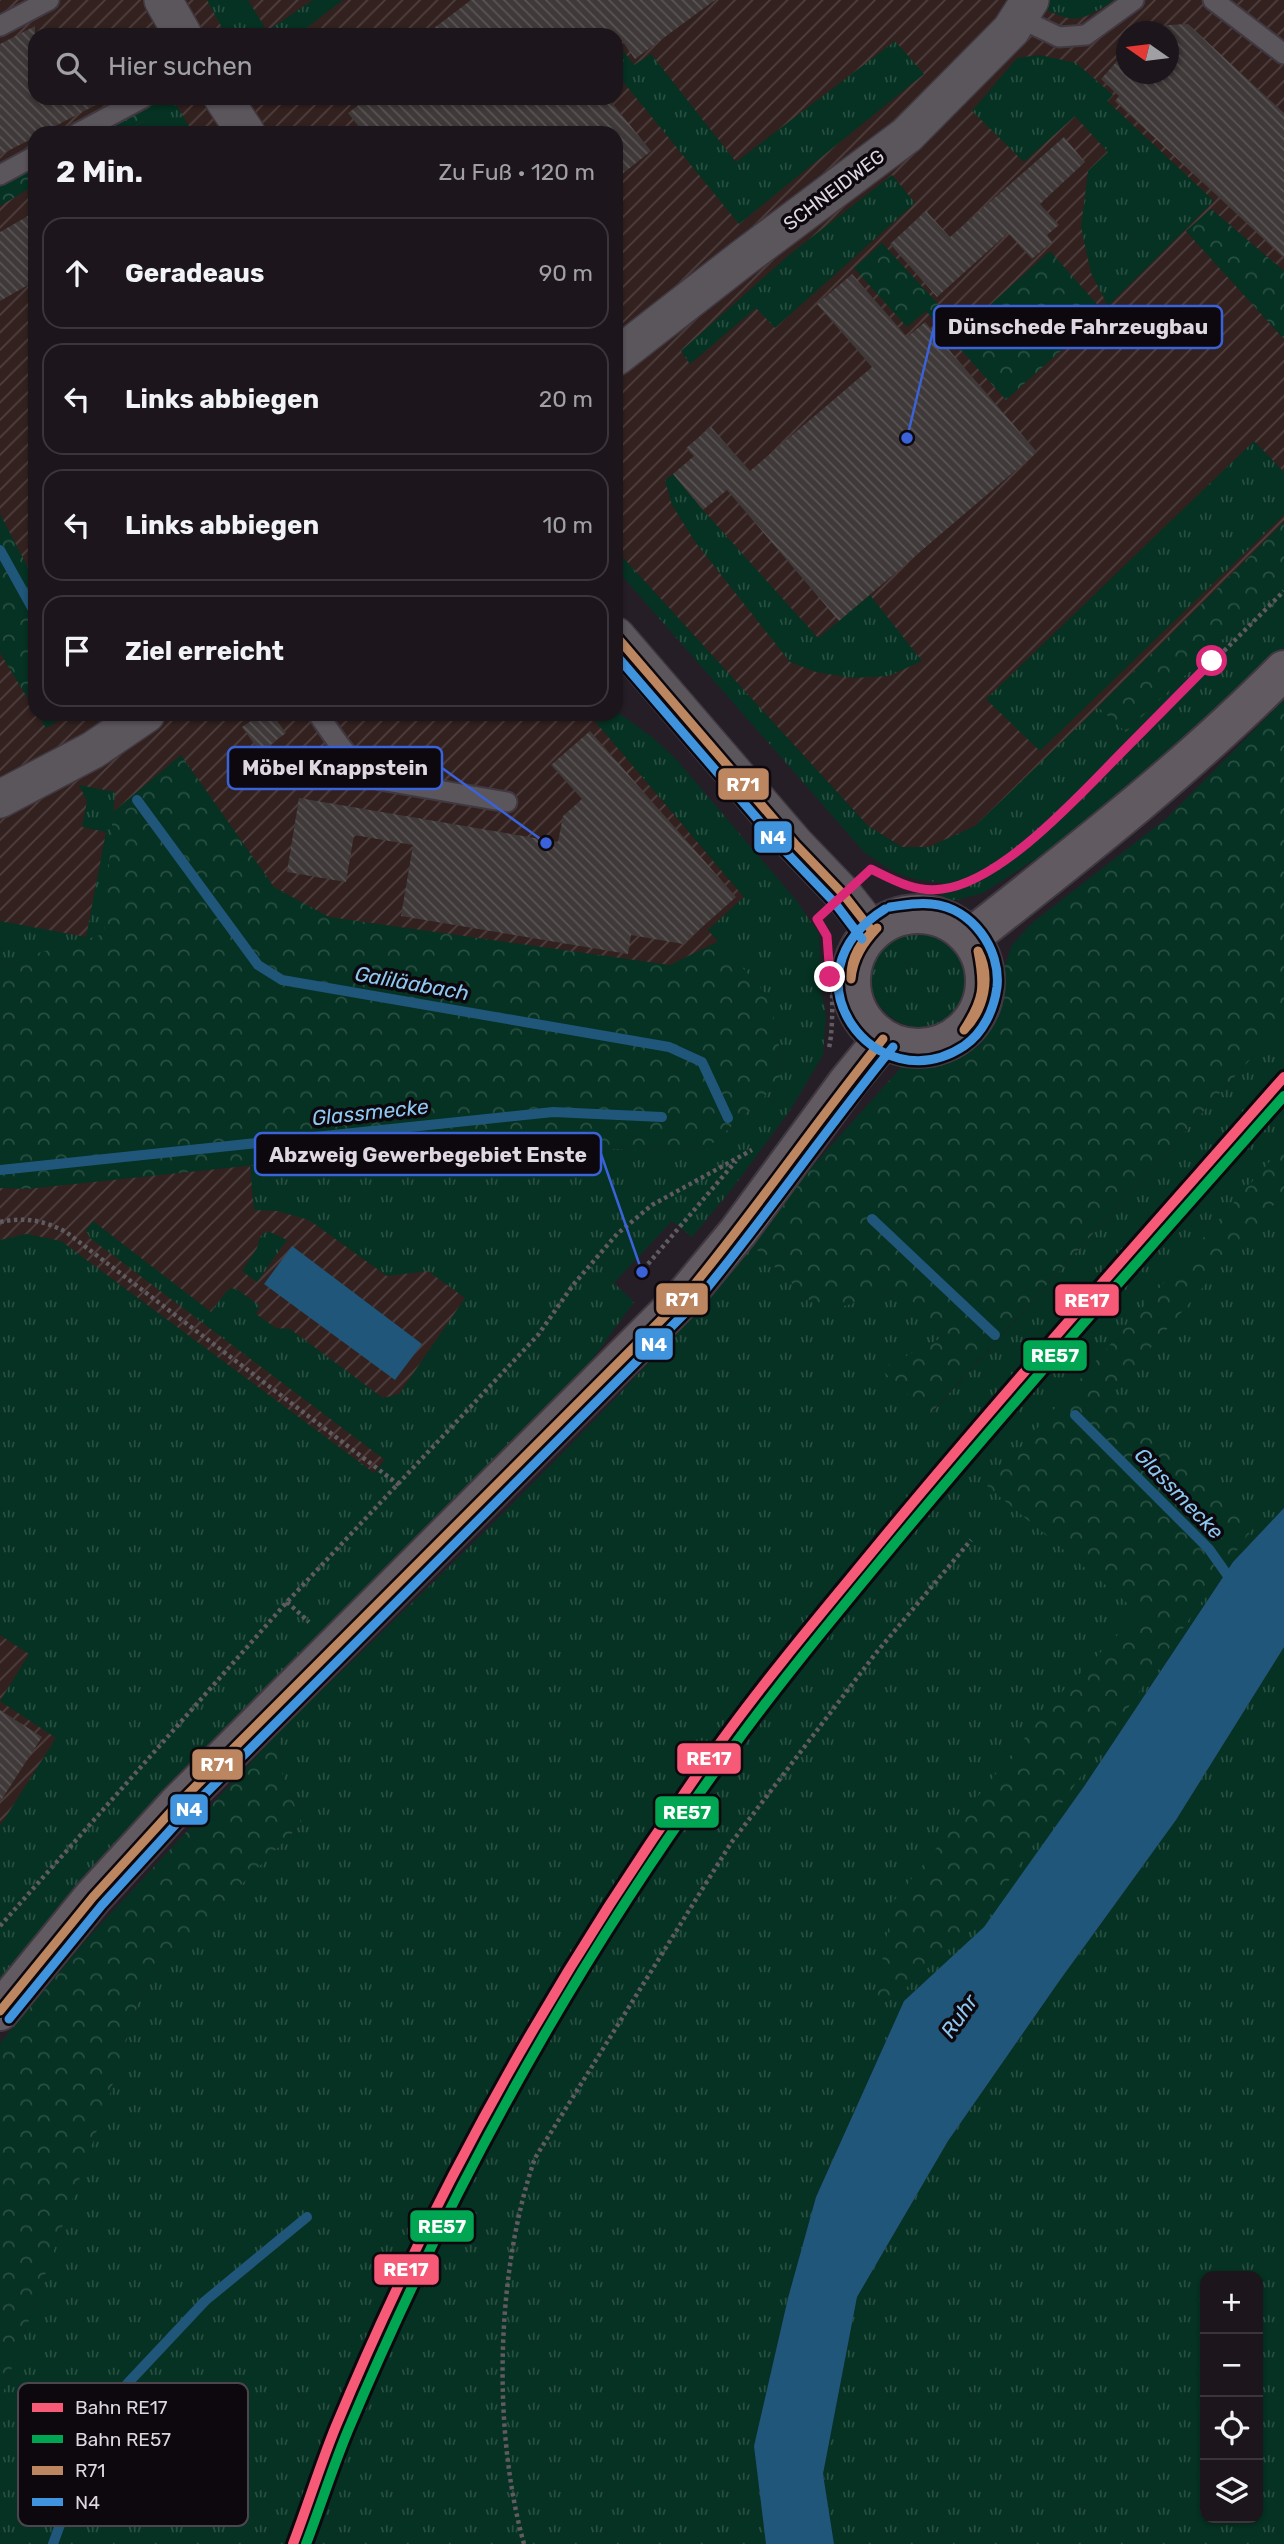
<!DOCTYPE html>
<html lang="de">
<head>
<meta charset="utf-8">
<style>
	body { margin:0; font-family:Rubik,sans-serif; background:#292329; color:#f1f3f6 }
	.controls { position:absolute; right:21px; bottom:21px; display:grid; overflow:hidden; border-radius:14px; box-shadow:0 2px 5px #0004 }
	.controls button { width:63px; height:63px; display:grid; place-items:center; padding:0; border:0; border-bottom:2px solid #3a353b; background:#1c161c; color:#f1f3f6; font:35px sans-serif }
	.compass { position:absolute; left:1116px; top:21px; width:63px; height:63px; border-radius:50%; background:#1c161c; box-shadow:0 2px 5px #0004; rotate:284deg }
	.stop { position:absolute; width:21px; height:21px; margin:-16px; border:5px solid #db2777; border-radius:50%; background:#fff }
	.stop.end { background:#db2777; border-color:#fff; box-shadow:0 2px 7px #0008 }
	.list { margin:0; padding:0; list-style:none }
	h2 { display:flex; justify-content:space-between; align-items:center; height:91px; margin:0; padding:0 28px; font-size:30px }
	h2 small { font-size:23px; font-weight:400; color:#a09fa3 }
	.list li { display:grid; grid-template-columns:46px 1fr auto; gap:21px; align-items:center; box-sizing:border-box; height:112px; margin:0 14px 14px; padding:0 14px; border:2px solid #3a353b; border-radius:21px }
	.list b { display:block; font-size:26px; white-space:nowrap }
	.list em { font-size:23px; font-style:normal; color:#a09fa3 }
	.icon { flex:none; width:38px; height:38px; fill:none; stroke:currentColor; stroke-width:2; stroke-linecap:round; stroke-linejoin:round }
	.map { position:relative; flex:none; width:1284px; height:2544px; overflow:hidden }
	.search { position:absolute; background:#1c161c; box-shadow:0 2px 5px #0004; left:28px; top:28px; width:595px; height:77px; display:flex; align-items:center; gap:18px; box-sizing:border-box; padding:0 24px; border-radius:21px; color:#a09fa3; font-size:26px }
	.panel { position:absolute; background:#1c161c; box-shadow:0 2px 5px #0004; left:28px; top:126px; width:595px; height:595px; border-radius:21px }
	.map>svg:first-child { display:block }
</style>
</head>
<body>
<div class="map">
<svg width="1284" height="2544" viewBox="0 0 1284 2544">
	<defs>
		<pattern id="industrial-furrows" width="10" height="10" patternUnits="userSpaceOnUse" patternTransform="scale(1.75)"><rect width="10" height="10" fill="#32211f"/><path d="M-1 1l2-2M0 10L10 0M9 11l2-2" fill="none" stroke="#4f403f"/></pattern>
		<pattern id="grass-tufts" width="24" height="20" patternUnits="userSpaceOnUse" patternTransform="scale(1.75)"><rect width="24" height="20" fill="#053222"/><path d="M3 7l-1-3M5 7V3M7 7l1-3M15 17l-1-3M17 17v-4M19 17l1-3" fill="none" stroke="#294f42"/></pattern>
		<pattern id="forest-crowns" width="20" height="18" patternUnits="userSpaceOnUse" patternTransform="scale(1.75)"><rect width="20" height="18" fill="#053222"/><path d="M2 6a3 3 0 1 1 6 0M12 15a3 3 0 1 1 6 0" fill="none" stroke="#294f42"/></pattern>
		<pattern id="building-back-hatch" width="6" height="6" patternUnits="userSpaceOnUse" patternTransform="scale(1.75)"><rect width="6" height="6" fill="#3f3939"/><path d="M-1 5l2 2M0 0l6 6M5-1l2 2" fill="none" stroke="#5a5555"/></pattern>
	</defs>
	<rect width="100%" height="100%" fill="#251e26"/>
	<path fill="url(#industrial-furrows)" fill-rule="evenodd" d="M0,0h1284v271l-73,-62 -25,22 98,108v183l-238,237 -71,67 -46,21h-27l-34,-21 -252,-276v-417h-581v581h554l155,183 -36,33 62,69 -385,461 -385,444zM1126,32h42v42h-42zM35,35h581v63h-581z"/>
	<path fill="url(#grass-tufts)" fill-rule="evenodd" d="M207,0h41l19,31 46,-31h30l-46,35h-71z
		M1045,0h69c-32,21 -39,25 -73,7z
		M616,41l18,24 17,-11 85,108 159,-121 29,33 -185,150 -123,-151z
		M1040,55l36,8 37,32 -6,6 107,100 -106,105 -17,-33 -10,-46 7,-56 20,-19 -33,-36 -51,46 -52,-51 45,-53z
		M158,100l19,6 16,27h-70l41,-24z
		M892,175l23,28 -140,125 -19,-20 -66,56 -9,-13 109,-97z
		M1254,441l30,31v43l-244,236 -54,-52z
		M673,474l30,36 115,128 52,-43 52,66 -33,15 -37,2 -36,-6 -26,-10 -94,-119 -24,-38 -7,-25z
		M616,550l252,276 34,21h27l46,-21 123,-119 28,25 158,-152v68l-159,148 -91,64 -51,33 -26,7h-16v-18c-34,-1 -49,-10 -77,-30l-248,-283z
		M616,711l36,26 24,22 120,141 23,34 2,56 5,25 -3,40 -32,54 -59,80 -40,48 -20,-16 -58,62 20,19 -54,74 -580,610v-160l56,-88 -56,-37 29,-47 -29,-19v-395l26,-6 35,7 313,232 11,-13 -295,-222 -4,-8 7,-9 118,91 15,-20 5,-4 7,2 22,16 -4,8 20,14 14,1 93,69 16,-4 66,-96 -37,-27 -41,5 -78,-56 -32,-9 -23,-1 -4,-44 206,-22 247,8 74,-67 6,-19 -13,-67 -62,-69 36,-33 -155,-183h27z
		M79,785l36,7 -11,143 -104,29v-43l86,16 20,-105 -24,-5 5,-26z
		M917,928c23,9 35,19 50,38 0,16 -1,29 -9,42 -24,42 -95,13 -86,-38 1,-6 3,-15 8,-20 9,-11 24,-16 37,-22z
		M1284,1022v486l-51,54 -148,223 -101,143 -80,73 -88,196 -28,101 -34,148 12,98h-766v-143l107,-299 38,-120 157,-159 -23,-57 1,-35c162,-157 326,-313 473,-485l69,66 78,-22 45,46 -63,33 48,46z
		M270,1232l17,8 -30,42 -15,-11 15,-23 3,-11 4,-4z
		M1284,1647v897h-450l-11,-70 34,-177 91,-156 112,-161 116,-160zM1205,2276h53v242h-53z"/>
	<path fill="url(#forest-crowns)" d="M158,100l6,9 -41,24h-26z
		M35,167v18l-35,21v-19z
		M1211,209l73,62v68l-98,-108z
		M882,243l80,87 88,-79 54,61 -98,88 -80,-89 -19,16 -53,-59z
		M0,514l35,67v129l-35,-57z
		M1284,522v58l-158,152 -28,-25z
		M1284,700v322l-355,393 -48,-46 64,-33 -45,-46 -78,22 -69,-66 52,-71 100,-112 26,-1 25,-6 23,-10 15,-32 7,-37 11,-32 20,-22 135,-105z
		M37,714h33l-24,14z
		M181,755l93,132 55,30 341,48 49,-24 51,58 13,67 -6,19 -74,67 -247,-8 -429,45 -27,-1v-224l104,-30 9,-122z
		M1284,1145v48l-172,200 139,137 -269,389 -84,76 -23,5 18,-98 167,-208 79,-81 -152,-127z
		M280,1731l-1,35 23,57 -157,159 -38,120 -107,299v-358l86,-103z"/>
	<path fill="#1f5679" d="M292,1246l130,98 -27,36 -131,-96z
		M1284,1508v139l-108,173 -116,160 -112,161 -91,156 -34,177 11,70h-68l-12,-98 34,-148 28,-101 88,-196 80,-74 101,-142 148,-223z"/>
	<g fill="none" stroke-linecap="round" stroke-linejoin="round">
		<path stroke="#1f5679" stroke-width="10" d="M0,550l35,63
			M137,800l121,165 24,15 387,67 33,15 26,56
			M0,1170l553,-58 109,5
			M872,1219l123,116
			M1075,1415l134,134 24,34
			M53,2544l33,-91 41,-69 78,-83 102,-84"/>
	</g>
	<path fill="url(#building-back-hatch)" d="M471,0h244l-80,59 -17,-24h-193z
		M1188,24l96,89v145l-169,-157 4,-5 -18,-17 25,-28v23h42v-42h-23l4,-6z
		M35,26v72h74l-67,35h-7v4l-35,18v-111z
		M368,98h240l43,53 -35,28v-46h-252l-16,-20z
		M1064,137l21,25 -45,42 19,21 -12,10 5,7 -20,17 -24,-26 -71,64 -47,-53 36,-33 24,26z
		M35,212v69l-35,20v-69z
		M852,274l55,63 18,-15 112,130 -198,169 -112,-131 -24,20 -30,-36 21,-18 -8,-8 25,-21 39,44 122,-104 -55,-63z
		M261,714h11l14,19 -26,19 -18,-25z
		M590,731l146,166 -53,47 -52,-9 -3,19 -227,-38 12,-71 -59,-10 -8,47 -59,-10 12,-74 259,44 5,-26 19,-17 -31,-34z
		M0,1710l42,27 -42,65z"/>
	<g fill="none" stroke-linecap="round" stroke-linejoin="round">
		<g stroke="#403941" stroke-width="23">
			<path id="service" d="M1213,0l71,54
				M1019,18l40,19 27,-2 48,-35
				M0,26l49,-26
				M78,133l65,-35
				M0,175l35,-19
				M318,714c18,26 33,52 62,66l127,22"/>
		</g>
		<g stroke="#403941" stroke-width="40">
			<path id="minor" d="M163,0l20,35
				M223,98l23,35
				M616,357l127,-99 164,-123 104,-105 19,-30
				M616,636l179,208 48,50 29,37
				M0,799l93,-49 53,-36"/>
		</g>
		<g stroke="#403941" stroke-width="42">
			<path id="secondary" d="M851 981a67 67 0 1 1 134 0a67 67 0 1 1-134 0Z
				M970,938c108,-85 217,-170 314,-268
				M0,2011l93,-114 84,-92 508,-509 53,-64 110,-150 35,-43"/>
		</g>
		<path stroke="#605a61" stroke-width="4.5" stroke-dasharray="3.5 3.5" stroke-linecap="butt" d="M870,871l45,17 27,1 19,-5 32,-16 22,-15 75,-68 194,-194
			M821,926c12,23 14,96 8,122
			M0,1222c25,-5 43,-2 66,10l333,253
			M648,1264l88,-103
			M287,1602l22,20
			M0,1926l287,-324 251,-267 35,-50 44,-51 35,-29 100,-55
			M524,2544c-32,-115 -28,-273 11,-386l196,-315 145,-190 95,-113"/>
		<use href="#service" stroke="#5b555c" stroke-width="19"/>
		<use href="#minor" stroke="#5b555c" stroke-width="37"/>
		<use href="#secondary" stroke="#625a61" stroke-width="38"/>
		<g stroke="#0d070e" stroke-width="14">
			<path id="bus-1" d="M616,636l179,208 48,50 29,37
				M851,979c-1,-21 10,-39 26,-51
				M851,979c2,-21 12,-36 26,-51
				M964,1030c20,-31 21,-43 14,-79
				M964,1030c20,-20 28,-53 14,-79
				M0,2011l93,-114 84,-92 508,-509c69,-83 130,-173 198,-257"/>
		</g>
		<g stroke="#0d070e" stroke-width="14">
			<path id="bus-2" d="M616,655l170,197 48,50 28,37
				M885,909c-107,66 -9,195 79,137 19,-13 30,-36 33,-59 4,-38 -25,-79 -65,-83 -15,-2 -27,1 -42,3
				M9,2019l93,-114 84,-92 508,-509c70,-84 130,-173 199,-257"/>
		</g>
		<use href="#bus-1" stroke="#bb8660" stroke-width="9"/>
		<use href="#bus-2" stroke="#4094de" stroke-width="9"/>
		<g stroke="#0d070e" stroke-width="16">
			<path id="rail-1" d="M293,2544c15,-39 27,-79 43,-118 100,-240 229,-468 381,-679 54,-75 114,-145 173,-217 128,-154 262,-303 394,-453"/>
		</g>
		<g stroke="#0d070e" stroke-width="16">
			<path id="rail-2" d="M306,2544c15,-39 27,-78 43,-116 101,-239 227,-468 381,-677 52,-72 109,-140 165,-208 127,-152 258,-299 389,-447"/>
		</g>
		<use href="#rail-1" stroke="#f75a77" stroke-width="10"/>
		<use href="#rail-2" stroke="#00a651" stroke-width="10"/>
	</g>
	<g fill="none" stroke-linecap="round" stroke-linejoin="round">
		<path stroke="#db2777" stroke-width="9" d="M830,977l-3,-41 -10,-17 54,-50c22,11 45,24 71,20 61,-7 141,-98 184,-141 29,-29 57,-58 86,-87"/>
	</g>
	<g text-anchor="middle" dominant-baseline="central" stroke-width="7" stroke-linejoin="round" paint-order="stroke">
		<g font-size="19" fill="#ded6e0" stroke="#0d070e">
			<text transform="translate(834 190) rotate(-37)">SCHNEIDWEG</text>
		</g>
		<g font-size="21" font-style="italic" fill="#8ec8f1" stroke="#0d070e">
			<text transform="translate(412 983) rotate(10)">Galiläabach</text>
			<text transform="translate(370 1112) rotate(-6)">Glassmecke</text>
			<text transform="translate(1179 1493) rotate(46)">Glassmecke</text>
			<text transform="translate(959 2016) rotate(-55)">Ruhr</text>
		</g>
	</g>
	<rect x="18" y="2383" width="230" height="143" rx="10" fill="#0d070e" stroke="#4c454d" stroke-width="2"/>
	<rect x="32" y="2403" width="31" height="9" fill="#f75a77"/>
	<rect x="32" y="2435" width="31" height="8" fill="#00a651"/>
	<rect x="32" y="2466" width="31" height="9" fill="#bb8660"/>
	<rect x="32" y="2498" width="31" height="8" fill="#4094de"/>
	<g font-size="19" fill="#ded6e0">
		<text x="75" y="2414">Bahn RE17</text>
		<text x="75" y="2446">Bahn RE57</text>
		<text x="75" y="2477">R71</text>
		<text x="75" y="2509">N4</text>
	</g>
	<path fill="none" stroke="#3a62d9" stroke-width="2.5" d="M907 438L934 327M546 843L442 768M642 1272L601 1154"/>
	<g fill="#3a62d9" stroke="#0d070e" stroke-width="2.5">
		<circle cx="907" cy="438" r="7"/>
		<circle cx="546" cy="843" r="7"/>
		<circle cx="642" cy="1272" r="7"/>
	</g>
	<g fill="#0d070e" stroke="#3a62d9" stroke-width="2.5">
		<rect x="934" y="306" width="288" height="42" rx="7"/>
		<rect x="228" y="747" width="214" height="42" rx="7"/>
		<rect x="255" y="1133" width="346" height="42" rx="7"/>
	</g>
	<g font-size="21" text-anchor="middle" font-weight="bold" fill="#ded6e0">
		<text x="1078" y="334">Dünschede Fahrzeugbau</text>
		<text x="335" y="775">Möbel Knappstein</text>
		<text x="428" y="1162">Abzweig Gewerbegebiet Enste</text>
	</g>
	<g stroke="#0d070e" stroke-width="2.5">
		<rect x="717" y="767" width="53" height="34" rx="7" fill="#bb8660"/>
		<rect x="753" y="820" width="40" height="34" rx="7" fill="#4094de"/>
		<rect x="655" y="1282" width="54" height="34" rx="7" fill="#bb8660"/>
		<rect x="1054" y="1283" width="66" height="34" rx="7" fill="#f75a77"/>
		<rect x="634" y="1327" width="40" height="34" rx="7" fill="#4094de"/>
		<rect x="1022" y="1339" width="66" height="33" rx="7" fill="#00a651"/>
		<rect x="676" y="1742" width="66" height="33" rx="7" fill="#f75a77"/>
		<rect x="191" y="1748" width="53" height="33" rx="7" fill="#bb8660"/>
		<rect x="169" y="1793" width="40" height="33" rx="7" fill="#4094de"/>
		<rect x="654" y="1795" width="66" height="34" rx="7" fill="#00a651"/>
		<rect x="409" y="2209" width="66" height="34" rx="7" fill="#00a651"/>
		<rect x="373" y="2253" width="67" height="33" rx="7" fill="#f75a77"/>
	</g>
	<g font-size="19" text-anchor="middle" font-weight="bold" fill="#fff">
		<text x="743" y="791">R71</text>
		<text x="773" y="844">N4</text>
		<text x="682" y="1306">R71</text>
		<text x="1087" y="1307">RE17</text>
		<text x="654" y="1351">N4</text>
		<text x="1055" y="1362">RE57</text>
		<text x="709" y="1765">RE17</text>
		<text x="217" y="1771">R71</text>
		<text x="189" y="1816">N4</text>
		<text x="687" y="1819">RE57</text>
		<text x="442" y="2233">RE57</text>
		<text x="406" y="2276">RE17</text>
	</g>
</svg>
<div class="controls">
<button>+</button>
<button>−</button>
<button><svg class="icon" aria-label="locate" viewBox="0 0 24 24"><circle cx="12" cy="12" r="6"/><path d="M12 2v4M12 18v4M2 12h4M18 12h4"/></svg></button>
<button><svg class="icon" aria-label="layers" viewBox="0 0 24 24"><path d="M12 4l9 5-9 5-9-5zM3 14l9 5 9-5"/></svg></button>
</div>
<svg class="compass" viewBox="-18 -18 36 36"><path d="M0-13l5 13h-10z" fill="#e53935"/><path d="M0 13l5-13h-10z" fill="#a09fa3"/></svg>
<div class="stop" style="left:1212px;top:661px"></div>
<div class="stop end" style="left:830px;top:977px"></div>
<div class="search"><svg class="icon" aria-label="search" viewBox="0 0 24 24"><circle cx="10" cy="10" r="6"/><path d="M15 15l6 6"/></svg>Hier suchen</div>
<section class="panel">
<h2>2 Min.<small>Zu Fuß · 120 m</small></h2>
<ul class="list">
<li><svg class="icon" aria-label="ahead" viewBox="0 0 24 24"><path d="M12 20V5M6 11l6-6 6 6"/></svg><div><b>Geradeaus</b></div><em>90 m</em></li>
<li><svg class="icon" aria-label="left" viewBox="0 0 24 24"><path d="M17 20v-9H6M10 6l-5 5 5 5"/></svg><div><b>Links abbiegen</b></div><em>20 m</em></li>
<li><svg class="icon" aria-label="left" viewBox="0 0 24 24"><path d="M17 20v-9H6M10 6l-5 5 5 5"/></svg><div><b>Links abbiegen</b></div><em>10 m</em></li>
<li><svg class="icon" aria-label="arrive" viewBox="0 0 24 24"><path d="M6 21V4h12l-3 4 3 4H6"/></svg><div><b>Ziel erreicht</b></div></li>
</ul>
</section>
</div>
</body>
</html>
